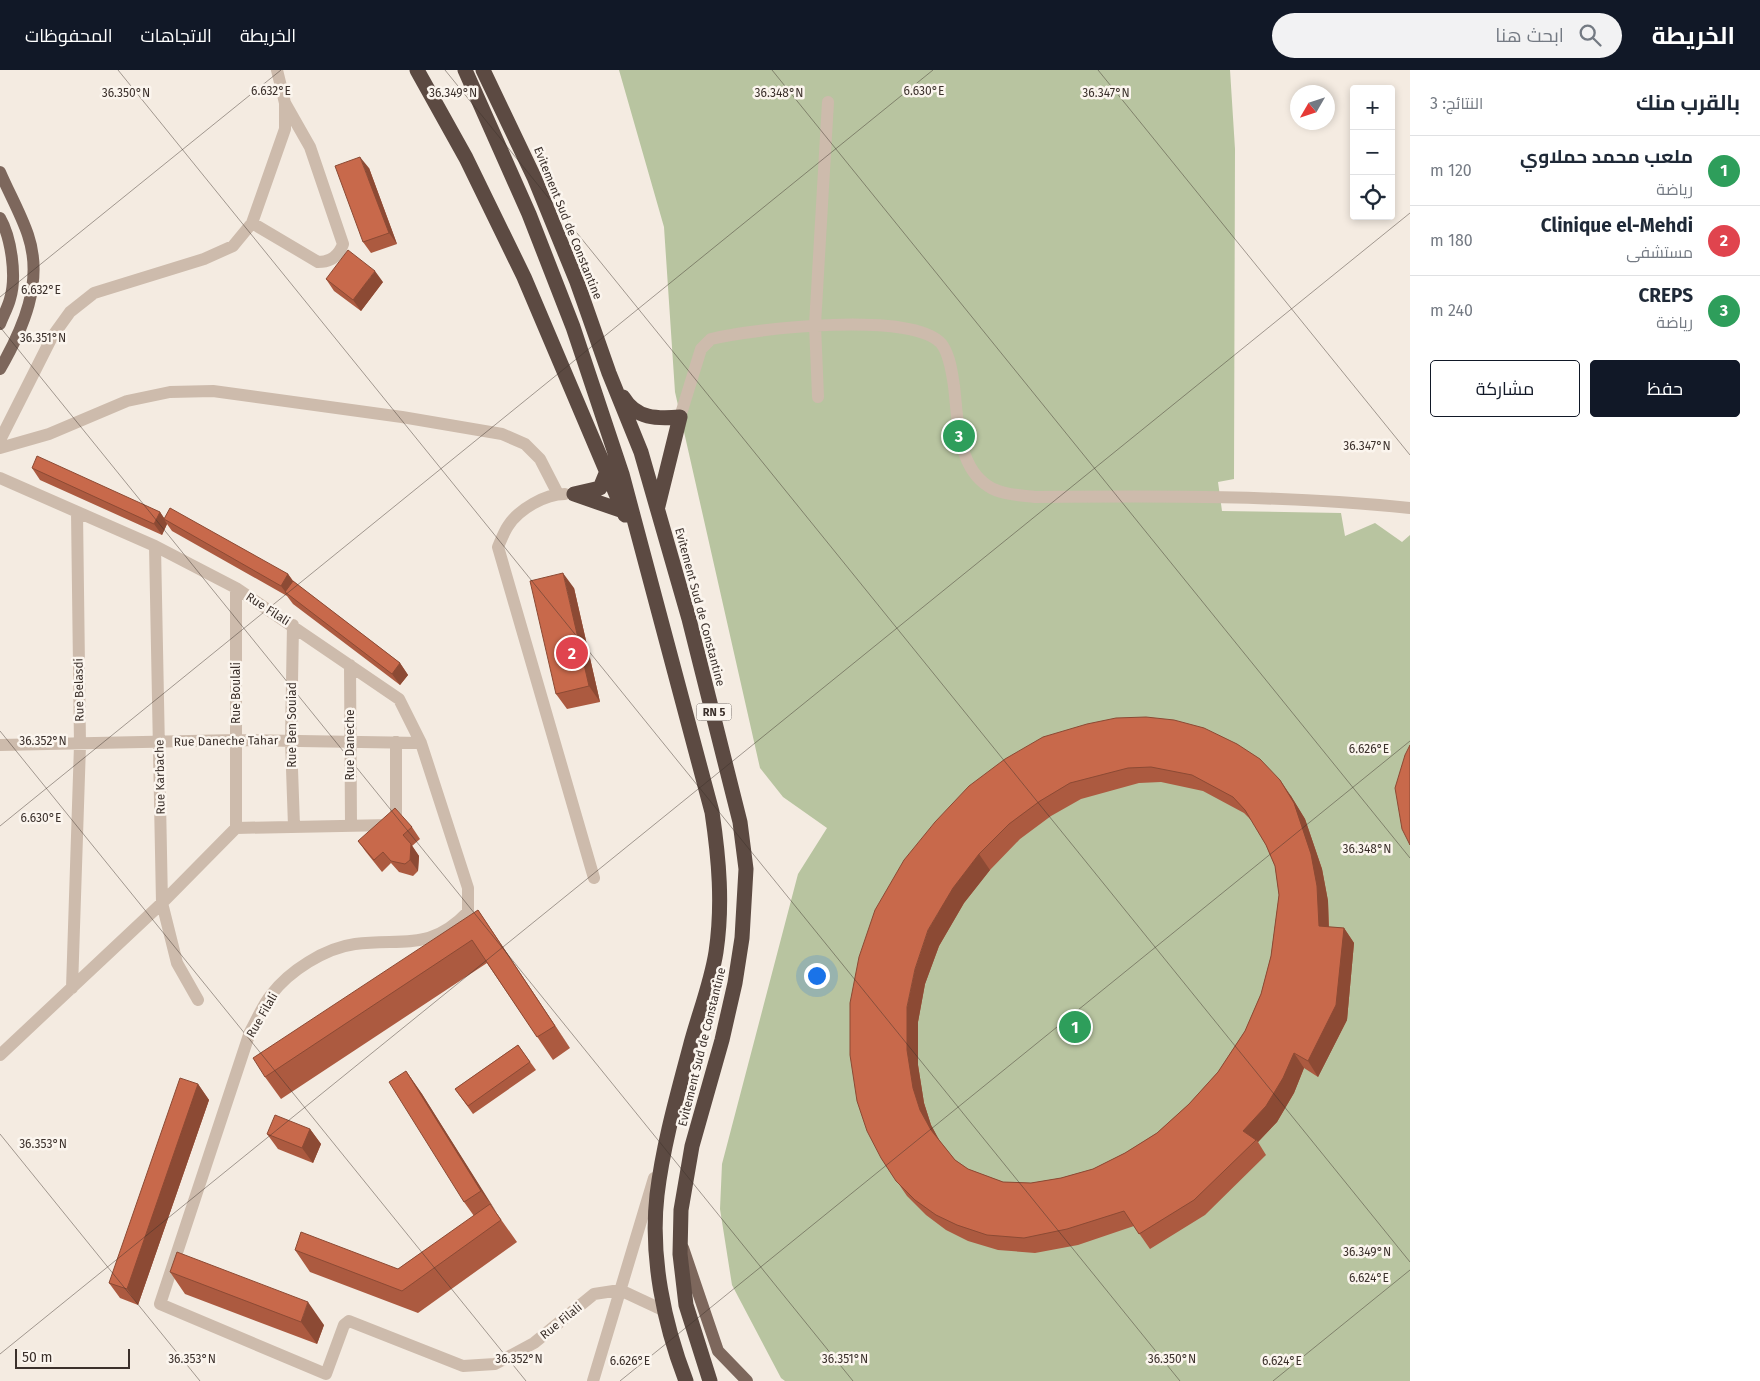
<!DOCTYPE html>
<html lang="ar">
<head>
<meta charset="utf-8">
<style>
	body { margin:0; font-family:"Fira Sans",Cairo,sans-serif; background:#f2f2f3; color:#1f2937; direction:rtl }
	.controls { position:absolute; right:15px; top:15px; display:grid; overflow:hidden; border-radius:5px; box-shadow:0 2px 8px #0003 }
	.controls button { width:45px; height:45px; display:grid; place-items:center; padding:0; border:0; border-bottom:1px solid #e0e1e3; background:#fff; color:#1f2937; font:25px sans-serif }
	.compass { position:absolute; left:1290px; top:15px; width:45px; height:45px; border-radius:50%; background:#fff; box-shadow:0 2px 8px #0003; rotate:231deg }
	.scale { position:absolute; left:15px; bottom:12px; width:115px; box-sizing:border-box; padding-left:5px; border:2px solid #3b302b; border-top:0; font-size:14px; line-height:18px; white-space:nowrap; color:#3b302b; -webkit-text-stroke:4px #fbf5ee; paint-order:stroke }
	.you { position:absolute; left:816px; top:905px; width:18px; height:18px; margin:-12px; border:4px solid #fff; border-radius:50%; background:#1a73e8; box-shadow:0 0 0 8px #1a73e833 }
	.badge { display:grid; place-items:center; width:32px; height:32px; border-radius:50%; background:#111827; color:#fff; font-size:16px; font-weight:700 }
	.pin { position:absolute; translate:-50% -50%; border:2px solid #fff; box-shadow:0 1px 5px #0006 }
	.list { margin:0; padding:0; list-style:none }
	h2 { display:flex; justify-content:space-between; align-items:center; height:65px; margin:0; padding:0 20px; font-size:21px }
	h2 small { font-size:16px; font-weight:400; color:#747a83 }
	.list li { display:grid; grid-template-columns:32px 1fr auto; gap:15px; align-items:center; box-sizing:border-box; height:70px; padding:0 20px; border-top:1px solid #e0e1e3 }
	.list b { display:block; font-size:19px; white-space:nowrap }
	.list p { margin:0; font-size:16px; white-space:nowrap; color:#747a83 }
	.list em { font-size:16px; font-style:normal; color:#747a83 }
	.actions { display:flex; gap:10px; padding:15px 20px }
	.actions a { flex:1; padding:11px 0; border:1px solid #111827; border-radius:5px; text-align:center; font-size:18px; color:#111827 }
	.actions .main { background:#111827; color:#fff }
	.icon { flex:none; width:28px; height:28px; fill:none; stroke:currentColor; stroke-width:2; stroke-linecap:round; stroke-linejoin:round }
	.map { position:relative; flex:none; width:1410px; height:1311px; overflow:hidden; direction:ltr }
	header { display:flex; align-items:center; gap:30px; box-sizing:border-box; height:70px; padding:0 25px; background:#111827; color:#fff }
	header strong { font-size:24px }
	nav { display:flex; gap:28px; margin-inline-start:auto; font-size:18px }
	.search { width:350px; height:45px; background:#f2f2f3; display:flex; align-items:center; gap:12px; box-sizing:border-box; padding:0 18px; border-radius:28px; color:#747a83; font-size:19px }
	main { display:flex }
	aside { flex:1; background:#fff }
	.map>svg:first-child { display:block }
</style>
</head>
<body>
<header>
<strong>الخريطة</strong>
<div class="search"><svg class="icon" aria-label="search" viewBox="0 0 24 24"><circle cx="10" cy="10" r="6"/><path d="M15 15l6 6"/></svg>ابحث هنا</div>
<nav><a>الخريطة</a><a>الاتجاهات</a><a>المحفوظات</a></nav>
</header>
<main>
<aside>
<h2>بالقرب منك<small>النتائج: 3</small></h2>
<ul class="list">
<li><span class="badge" style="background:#2e9e5b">1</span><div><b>ملعب محمد حملاوي</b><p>رياضة</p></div><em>120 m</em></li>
<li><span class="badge" style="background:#e0444e">2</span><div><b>Clinique el-Mehdi</b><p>مستشفى</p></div><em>180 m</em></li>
<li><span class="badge" style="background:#2e9e5b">3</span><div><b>CREPS</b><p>رياضة</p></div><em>240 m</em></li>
</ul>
<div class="actions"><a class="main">حفظ</a><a>مشاركة</a></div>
</aside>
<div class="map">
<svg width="1410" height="1311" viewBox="0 0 1410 1311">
	<rect width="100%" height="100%" fill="#f4ebe1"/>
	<path fill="#b8c4a0" d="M619,0h611l5,79 -1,330 -16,3 4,29 119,2 4,23 30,-13 27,19 8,-7v846h-625l-4,-3 -49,-93 -12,-76 2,-45 76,-290 29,-46 -44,-31 -23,-29 -85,-376 -11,-165z"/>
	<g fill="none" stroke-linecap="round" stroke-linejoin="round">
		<path stroke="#cdbbac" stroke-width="12" d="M252,153l66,39c13,0 21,-6 25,-18l-33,-97 -25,-44
			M818,327l-3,-72 13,-223
			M680,347l21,-68 10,-10c40,-10 208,-30 232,7 7,11 9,27 11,40 4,33 3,80 34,100 13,9 32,9 47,11 125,-1 250,-2 375,11
			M0,370l52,-103 18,-25 24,-19 110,-34 29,-13 19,-23 33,-94v-26l-8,-33
			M0,378l49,-14 78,-33 43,-9 43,-1 189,26 100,17 23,10 15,15 18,35
			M0,408l155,68 81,42 163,111 22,44 47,145v24c-38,40 -65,26 -113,32 -30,4 -66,27 -84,51 -9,11 -14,25 -21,37l-90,272 166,70 18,-49 5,-4 114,45 32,-2 39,-21 60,-49 26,-4 45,21
			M565,424c-20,0 -46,15 -57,32 -4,6 -7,14 -10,21l96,331
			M155,476l7,357 15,60 21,37
			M236,518v240
			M293,555l-2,115 3,86
			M350,595l1,159
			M0,675l237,-5 184,3
			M72,918l8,-243 -3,-233
			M0,985l162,-152 74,-75 155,-3 5,-5v-78
			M593,1311l61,-203"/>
		<path stroke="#7d675c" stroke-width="12" d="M0,102c9,21 21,42 28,63 16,47 -5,94 -28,134
			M0,148c11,19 17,58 10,81 -2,8 -7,17 -10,25
			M683,1178l35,103 29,30"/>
		<path stroke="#5c4a42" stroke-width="15" d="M417,0l49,88 58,119 101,238
			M465,0l64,144 44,113 49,147 90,338c7,47 11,93 4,140 -5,32 -18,64 -26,95 -13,49 -27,98 -33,148 -7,62 7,129 29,186
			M483,0l51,107 43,105 32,91 32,79 48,167 51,203 6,47 -4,69 -7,45 -13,57 -30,106 -11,64 -1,44 6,51 24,76
			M623,327c13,22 34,22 57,20l-22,89
			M574,424l49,17
			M574,424l26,-6 7,-17"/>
	</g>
	<path fill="#ac5a40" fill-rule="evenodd" d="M369,98l28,76 -26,9 -8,-11z
		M326,209l57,3 -22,29 -27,-20z
		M32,398l128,44 4,6 124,56 6,8 106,81 8,12 -8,10 -107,-81 -6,-8 -115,-65 -5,-7 -5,11 -122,-55z
		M574,518l26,114 -33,7 -11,-15z
		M1237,674l54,52 14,23 17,50 6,32 1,26 15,1 10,15 -7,77 -29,57 -14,-9 -10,25 -17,29 -19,20 8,13 -61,60 -55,34 -16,-23 -56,19 -43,8 -37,-3 -30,-9 -22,-11 -20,-15 -19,-19 -26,-38 88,-372zM1161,712l42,9 41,22 8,8 14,24 9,21 4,29 -8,61 -10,38 -16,37 -27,41 -29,32 -32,29 -32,20 -32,16 -32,9 -30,5 -28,-1 -35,-13 -13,-9 -16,-20 -8,-15 -7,-22 -6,-38v-43l7,-38 14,-38 25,-43 26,-33 30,-31 31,-23 30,-17 58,-16z
		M412,757l8,12 -8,7 7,10 -1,15 -5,5 -14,-4 -8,-9 -9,9 -16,-20 -8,-11z
		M478,840l92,138 -17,12 -66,-97 -206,136 -16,-22z
		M518,975l18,25 -63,44 -18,-25z
		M406,1001l16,23 73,117 22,31 -99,71 -108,-41 -15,-22 103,19 76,-53 -10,-14z
		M198,1014l11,16 -71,205 -18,-7 -11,-15z
		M310,1059l11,15 -8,19 -35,-14 -11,-15z
		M170,1202l154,53 -7,19 -132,-50z"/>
	<path fill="#8c4a34" d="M360,87l9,11 28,76 -8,-11z
		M375,201l8,11 -22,29 -8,-11z
		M160,442l6,9 -2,-2 3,5 -5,11 -8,-11z
		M563,503l11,15 26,114 -11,-16z
		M288,504l8,12 -9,8 -6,-8z
		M400,593l8,12 -8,10 -8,-11z
		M1280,710l11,16 14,23 17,50 6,32 1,41 -10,-16z
		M411,774l8,12 -1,15 -8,-11z
		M979,784l11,16 -26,33 -25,43 -14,38 -7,38v43l6,38 7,22 11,20 -11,-15 -11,-20 -7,-22 -6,-38v-43l8,-38 13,-39 25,-42z
		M478,840l15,22 77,116 -15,-22z
		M1344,858l10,15 -7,77 -29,57 -10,-16z
		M1294,983l10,15 -10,25 -17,29 -19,20 -2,-2 -13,-9z
		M406,1001l16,23 75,119 -16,-22z
		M198,1014l11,16 -71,205 -11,-16z
		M310,1059l11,15 -8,19 -11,-15z
		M308,1232l16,23 -7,19 -16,-22z"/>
	<path fill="#c8694b" stroke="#8c4a34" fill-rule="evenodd" d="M360,87l29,76 -26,9 -28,-76z
		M348,180l27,21 -22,29 -27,-21z
		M37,386l123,56 -6,12 -122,-56z
		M170,438l118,66 -7,12 -117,-67z
		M563,503l26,113 -33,8 -26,-113z
		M293,511l107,82 -8,11 -107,-82z
		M1146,647l28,3 30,8 33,16 23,15 20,21 14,23 17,51 6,32 2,40 25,2 -8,77 -28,56 -14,-8 -11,25 -17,28 -23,25 13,9 -62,60 -55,34 -15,-23 -57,18 -43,9 -37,-3 -30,-10 -21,-10 -21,-15 -19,-19 -15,-23 -14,-27 -10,-30 -7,-46v-52l9,-46 16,-47 29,-50 31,-38 34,-36 36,-27 38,-22 44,-13 29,-6zM1151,697l41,8 41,22 12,13 21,35 9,21 4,29 -8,61 -10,38 -16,37 -27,41 -29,32 -32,29 -32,20 -32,16 -32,9 -30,5 -28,-1 -35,-13 -13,-9 -24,-30 -11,-20 -7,-22 -6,-38v-43l8,-38 13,-39 25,-42 26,-34 30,-30 31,-23 30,-18 58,-15z
		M1410,675v100l-8,-16 -7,-41 10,-33z
		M395,738l17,19 -9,8 8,9 -1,16 -5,4 -14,-3 -8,-9 -9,8 -16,-19z
		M478,840l77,116 -18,11 -65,-97 -207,137 -12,-19z
		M518,975l12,17 -62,44 -13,-17z
		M406,1001l75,120 -17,11 -75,-120z
		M180,1008l18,6 -71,205 -18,-6z
		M275,1045l35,14 -8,19 -35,-14z
		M490,1134l11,16 -99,71 -107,-41 6,-18 97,37z
		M177,1182l131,50 -7,20 -131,-50z"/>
	<path fill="none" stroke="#3b302b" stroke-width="1" stroke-opacity="0.45" d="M118,0l1062,1311M445,0l965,1192M772,0l638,788M1098,0l312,385M0,227l281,-227M0,257l853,1054M0,661l526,650M0,756l933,-756M0,1064l200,247M0,1284l1410,-1141M620,1311l790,-640M1273,1311l137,-111"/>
	<g text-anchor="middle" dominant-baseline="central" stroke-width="5" stroke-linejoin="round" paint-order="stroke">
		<rect fill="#fbf5ee" stroke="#756b66" stroke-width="1" x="696.5" y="633.5" width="35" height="17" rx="4"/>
		<g font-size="11" font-weight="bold" fill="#3b302b">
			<text x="714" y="642">RN 5</text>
		</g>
		<g font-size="12" fill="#3b302b" stroke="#fbf5ee">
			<text transform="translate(568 153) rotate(68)">Evitement Sud de Constantine</text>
			<text transform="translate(700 537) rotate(75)">Evitement Sud de Constantine</text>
			<text transform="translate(268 539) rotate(33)">Rue Filali</text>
			<text transform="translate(79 620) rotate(-91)">Rue Belasdi</text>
			<text transform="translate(236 623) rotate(-90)">Rue Boulali</text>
			<text transform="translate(292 655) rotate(-90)">Rue Ben Souiad</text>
			<text transform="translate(226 671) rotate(-1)">Rue Daneche Tahar</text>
			<text transform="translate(350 675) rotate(-90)">Rue Daneche</text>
			<text transform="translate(160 707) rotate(-91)">Rue Karbache</text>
			<text transform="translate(262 945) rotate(-60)">Rue Filali</text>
			<text transform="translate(702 977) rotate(-76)">Evitement Sud de Constantine</text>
			<text transform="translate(561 1251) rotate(-39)">Rue Filali</text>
		</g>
	</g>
	<g font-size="12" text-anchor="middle" fill="#3b302b" stroke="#fbf5ee" stroke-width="5" stroke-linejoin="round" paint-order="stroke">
		<text x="271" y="25">6.632°E</text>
		<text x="924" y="25">6.630°E</text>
		<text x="126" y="27">36.350°N</text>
		<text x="453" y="27">36.349°N</text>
		<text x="779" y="27">36.348°N</text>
		<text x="1106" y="27">36.347°N</text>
		<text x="41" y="224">6.632°E</text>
		<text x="43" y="272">36.351°N</text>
		<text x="1367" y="380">36.347°N</text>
		<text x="43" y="675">36.352°N</text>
		<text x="1369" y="683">6.626°E</text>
		<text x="41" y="752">6.630°E</text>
		<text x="1367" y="783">36.348°N</text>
		<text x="43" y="1078">36.353°N</text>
		<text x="1367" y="1186">36.349°N</text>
		<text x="1369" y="1212">6.624°E</text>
		<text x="192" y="1293">36.353°N</text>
		<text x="519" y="1293">36.352°N</text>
		<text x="845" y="1293">36.351°N</text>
		<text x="1172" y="1293">36.350°N</text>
		<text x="630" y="1295">6.626°E</text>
		<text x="1282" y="1295">6.624°E</text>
	</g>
</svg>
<div class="controls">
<button>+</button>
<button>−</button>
<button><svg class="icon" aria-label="locate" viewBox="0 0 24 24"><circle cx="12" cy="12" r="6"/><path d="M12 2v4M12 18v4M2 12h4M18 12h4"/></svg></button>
</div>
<svg class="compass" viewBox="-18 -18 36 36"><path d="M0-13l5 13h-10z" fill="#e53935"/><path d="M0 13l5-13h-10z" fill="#747a83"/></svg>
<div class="scale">50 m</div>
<div class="you"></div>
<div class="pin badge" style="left:1075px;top:957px;background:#2e9e5b">1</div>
<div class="pin badge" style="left:572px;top:583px;background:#e0444e">2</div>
<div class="pin badge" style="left:959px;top:366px;background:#2e9e5b">3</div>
</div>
</main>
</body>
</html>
